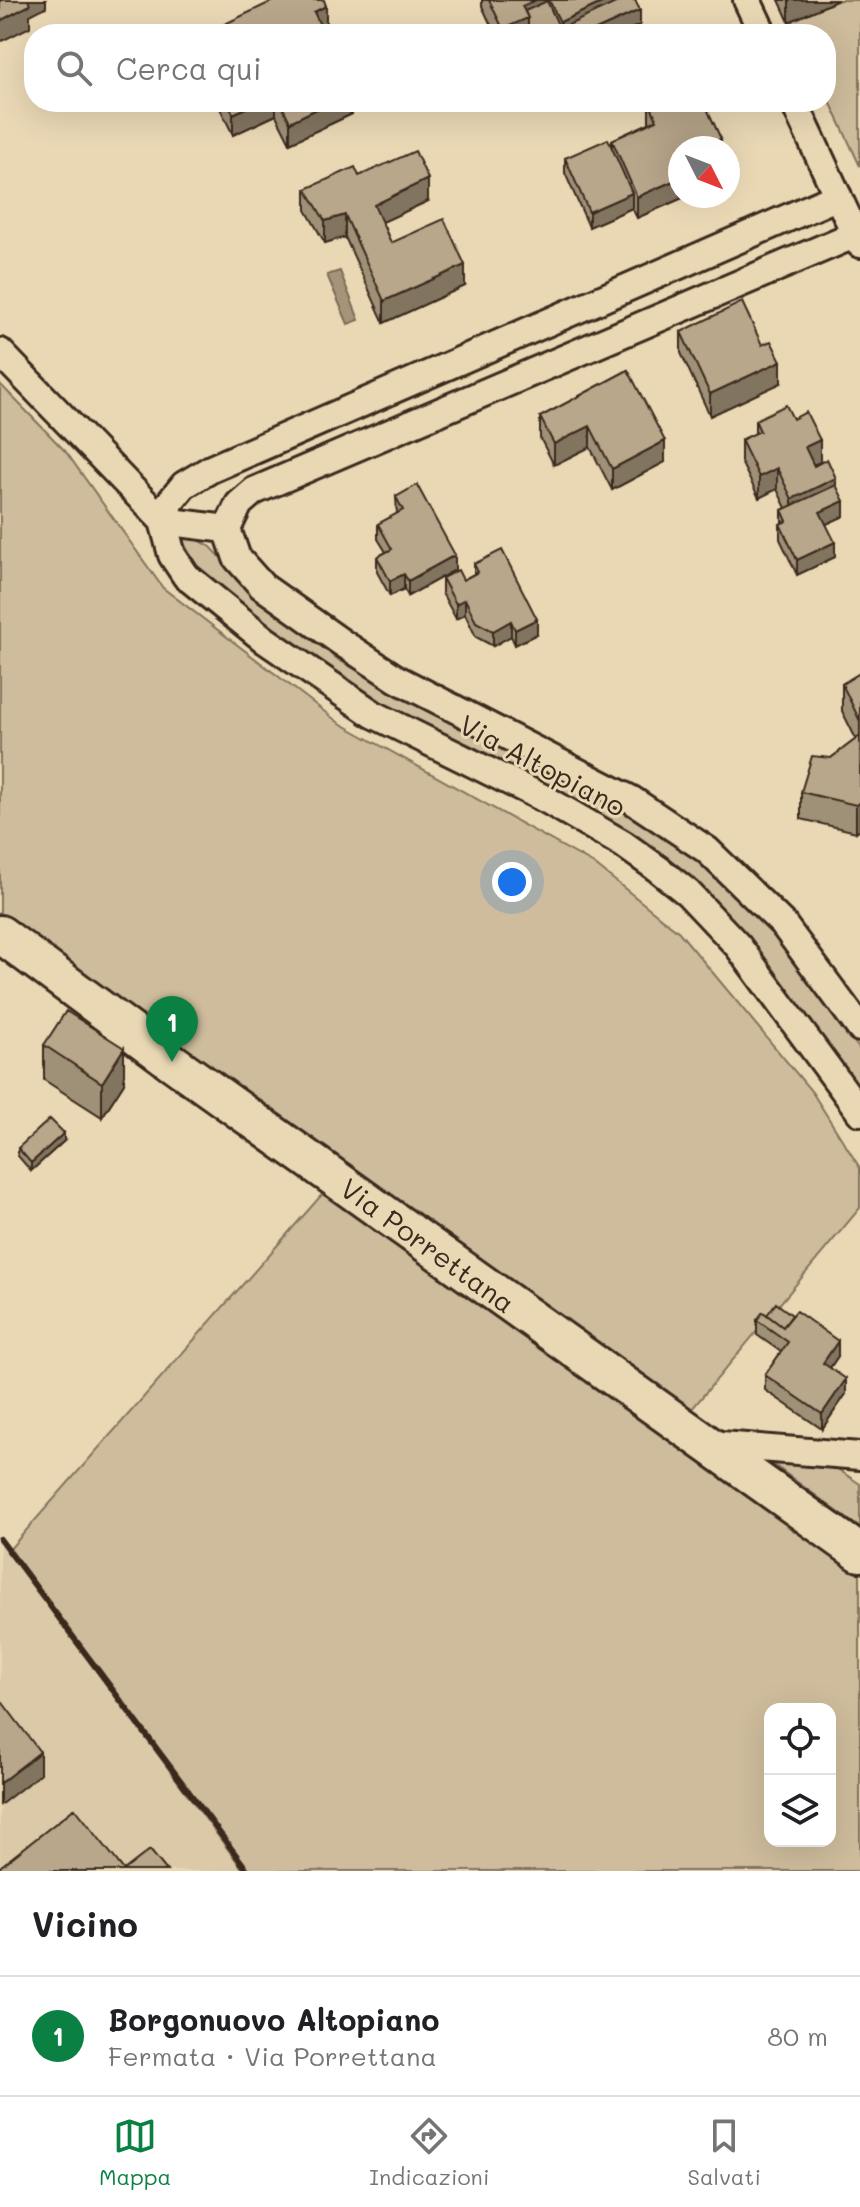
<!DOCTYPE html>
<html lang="it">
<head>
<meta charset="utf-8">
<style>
	body { margin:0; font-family:Mali,sans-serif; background:#f2f2f2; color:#202124 }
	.controls { position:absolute; right:24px; bottom:24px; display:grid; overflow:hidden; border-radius:16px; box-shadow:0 8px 32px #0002 }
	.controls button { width:72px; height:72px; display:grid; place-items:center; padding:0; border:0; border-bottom:2px solid #e0e0e0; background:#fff; color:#202124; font:40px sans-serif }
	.compass { position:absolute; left:668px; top:136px; width:72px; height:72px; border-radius:50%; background:#fff; box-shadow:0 8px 32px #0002; rotate:132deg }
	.you { position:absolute; left:512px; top:882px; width:28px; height:28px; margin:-20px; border:6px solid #fff; border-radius:50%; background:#1a73e8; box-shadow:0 0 0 12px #1a73e833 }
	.badge { display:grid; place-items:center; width:52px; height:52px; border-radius:50%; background:#0b8043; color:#fff; font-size:26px; font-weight:700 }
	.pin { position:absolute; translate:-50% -66px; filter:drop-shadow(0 2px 4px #0008) }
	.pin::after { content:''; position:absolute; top:42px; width:28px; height:24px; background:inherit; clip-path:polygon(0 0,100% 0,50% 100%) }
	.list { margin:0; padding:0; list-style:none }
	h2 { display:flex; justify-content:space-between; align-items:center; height:104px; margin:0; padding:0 32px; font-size:34px }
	h2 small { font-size:26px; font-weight:400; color:#757577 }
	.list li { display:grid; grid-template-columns:52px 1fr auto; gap:24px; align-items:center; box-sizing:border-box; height:120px; padding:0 32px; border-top:2px solid #e0e0e0 }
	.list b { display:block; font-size:30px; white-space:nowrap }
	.list p { margin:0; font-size:26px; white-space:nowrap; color:#757577 }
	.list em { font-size:26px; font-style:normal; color:#757577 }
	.icon { flex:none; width:44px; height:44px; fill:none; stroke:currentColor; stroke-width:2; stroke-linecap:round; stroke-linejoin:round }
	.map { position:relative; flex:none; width:860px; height:1871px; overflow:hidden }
	.search { position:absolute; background:#fff; box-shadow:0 8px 32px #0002; left:24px; right:24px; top:24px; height:88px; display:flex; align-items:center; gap:20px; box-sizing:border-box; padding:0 28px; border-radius:32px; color:#757577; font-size:30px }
	.sheet { height:224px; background:#fff }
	nav { display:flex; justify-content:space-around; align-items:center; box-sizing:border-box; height:112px; border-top:2px solid #e0e0e0; background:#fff; font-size:22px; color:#757577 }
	nav a { display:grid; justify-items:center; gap:4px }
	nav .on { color:#0b8043 }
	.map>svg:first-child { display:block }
</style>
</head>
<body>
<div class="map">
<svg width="860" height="1871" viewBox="0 0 860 1871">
	<rect width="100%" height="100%" fill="#ead8b5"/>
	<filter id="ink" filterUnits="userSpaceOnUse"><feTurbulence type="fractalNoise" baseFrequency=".0125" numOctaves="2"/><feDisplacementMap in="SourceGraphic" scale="16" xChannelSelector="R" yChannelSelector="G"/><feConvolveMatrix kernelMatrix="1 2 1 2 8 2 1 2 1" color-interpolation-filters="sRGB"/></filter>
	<g filter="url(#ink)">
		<path fill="#dbc9a8" d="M0,1540l244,331h-244z"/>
		<path fill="#cebc9c" stroke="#84735d" stroke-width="2" fill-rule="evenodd" d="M783,0h77v166l-34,-73v-59h-27z
			M0,384l66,68 97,136 175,134 256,142 85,68 133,160 48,76v40l-184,220 184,135v308h-616l-236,-320 326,-370 -334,-246zM770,1709h60v132h-60z
			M193,537l18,10 53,56 76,58 305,162 78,56 56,61 81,110v45l-131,-172 -452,-281 -77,-71 -18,-31z
			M766,1459l67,7 27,18v44z"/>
		<path fill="#a6947a" stroke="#7b6a55" stroke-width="2" d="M340,271l19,49 -11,4 -21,-49z"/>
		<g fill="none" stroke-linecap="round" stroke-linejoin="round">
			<g stroke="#3b2a1e" stroke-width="32">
				<path id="street" d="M747,0l16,34
					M794,102l66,142
					M838,196l-627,273 -27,16 -17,21 -4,15 9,34 14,21 79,64 108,74 174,86 76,44 35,25 30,24 50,53 122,166
					M856,234l-602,257 -15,13 -12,25 10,29 25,28 79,56 56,37 235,121 75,50 76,74 77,104
					M0,352l163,169 64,8
					M708,1444l152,12"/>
			</g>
			<g stroke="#3b2a1e" stroke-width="42">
				<path id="secondary" d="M0,934l172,128 688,491"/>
			</g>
			<use href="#street" stroke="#ead8b5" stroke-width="26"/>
			<use href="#secondary" stroke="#ead8b5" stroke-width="36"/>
			<path stroke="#3b2a1e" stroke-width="6" d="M0,1539l248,332"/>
		</g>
		<path fill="#9f9078" stroke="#3b2a1e" stroke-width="2" d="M482,0h153l5,25 -21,9h-124l-13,-28z
			M779,0h59l-49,22z
			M217,102h135v12l-62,29 -14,-28 -43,20z
			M649,102l72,46 -41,48h7l-50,22 -5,-10 -43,19 -24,-54v-15l47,-11v-7l37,-17z
			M359,176l69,25 -46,21 9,21 74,43 -81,37 -39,-86 -20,6 -19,-33v-21z
			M681,332l100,51 -71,33 -29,-63z
			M628,370l37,92 -53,28 -22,-43 -36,18 -14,-27v-21z
			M793,419l27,43 -7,2 23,21 8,31 -18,8 9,33 -38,18 -17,-36v-15l2,-1v-13l4,-2 -9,-19 -18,9 -18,-36v-22l14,-6v-14z
			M396,497l59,73 -47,26 -4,-7 -14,7 -13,-24v-15l9,-5 -8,-13v-15l19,-10z
			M474,564l63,70 -22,11 -4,-9 -18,10 -17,-9 -11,-23 -9,5 -14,-26v-15l21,2 11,-6z
			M860,673v156l-4,3 -55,-13v-27l30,-34 25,-19 -14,-28v-27z
			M44,1045l80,38 -22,34 -58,-37z
			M64,1141l-33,30 -13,-15v-8z
			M757,1320l81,36 -8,12 16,26 -24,35 -57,-39v-15l16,-23 -24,-17z"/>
		<path fill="#827561" stroke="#3b2a1e" stroke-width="2" d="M26,0h20v7l-16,8v12l-30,15v-21z
			M536,0h11v16l-19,8v10h-25v-5l19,-23z
			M608,0h25l-73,34v-12z
			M789,0h49l-49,22z
			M326,6v21l-12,7v-22z
			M640,10v15l-21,9h-32z
			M259,102h17v13l-43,20v-21z
			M331,102h21v12l-62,29v-21z
			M721,139v9h-19z
			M680,178v18h7l-50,22v-21z
			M428,179v22l-54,25v-21z
			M632,193v15l-43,19v-15z
			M345,215v22l-20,6v-22z
			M465,265v21l-81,37v-22z
			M781,361v22l-71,33v-22z
			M590,426v21l-36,18v-21z
			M820,440v22l-15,6v-21z
			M665,441v21l-53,28v-21z
			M777,468v21l-18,9v-21z
			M836,478v22l-44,21v-22z
			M844,501v15l-24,11v-15z
			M835,542v15l-38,18v-15z
			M455,555v15l-47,26v-15z
			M404,574v15l-14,7v-15z
			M465,599v15l-9,5v-15z
			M537,619v15l-22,11v-15z
			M511,621v15l-18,10v-15z
			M860,803v26l-4,3v-27z
			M124,1048v35l-22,34v-34z
			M64,1133v8l-33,30v-8z
			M838,1341v15l-15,22v-15z
			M846,1379v15l-24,35v-15z
			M40,1752v22l-40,31v-22z"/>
		<path fill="#b9a78b" stroke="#3b2a1e" stroke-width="2" d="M0,0h28l2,5 -30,16z
			M275,0h49l2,6 -12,6 10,22h-120z
			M489,0h47l-14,6 6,12 -25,11z
			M549,0h59l-48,22z
			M622,0h13l5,10 -53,24h-55l-4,-10v-6l-3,-7 22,-10 13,28z
			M228,102h31l-26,12z
			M280,102h51l-41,20z
			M649,102h55l17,37 -19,9h-22v30l-43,19 -25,-57 45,-20z
			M608,139l24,54 -43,19 -24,-54z
			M415,151l13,28 -54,26 17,38 53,-24 21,46 -81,36 -39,-86 -20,6 -19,-32 49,-22 4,9z
			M742,302l20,43 9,-4 10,20 -71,33 -29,-62z
			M628,370l37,71 -53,28 -22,-43 -36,18 -14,-27z
			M786,405l7,14 13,-7 14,28 -15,7 9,19 13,-7 9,19 -44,21 -15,-31 -18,9 -18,-37 19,-9 -5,-11z
			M417,485l38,70 -47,26 -4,-7 -14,7 -13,-24 15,-8 -14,-25 25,-14 -7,-13z
			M836,485l8,16 -24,11 15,30 -38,18 -17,-36 7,-3 -5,-11z
			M502,550l35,69 -22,11 -4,-9 -18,10 -17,-9 -11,-23 -9,5 -14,-26 16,-8 5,10 15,-8 -4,-8z
			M860,673v48l-18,-37z
			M860,736v67l-4,2 -55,-13 11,-36 19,2z
			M66,1011l58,37 -22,35 -58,-38z
			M50,1119l14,14 -33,30 -13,-15z
			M776,1303l16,12 -9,12 -16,-12z
			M796,1311l42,30 -15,22 23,16 -24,35 -57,-39 23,-33 -31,-22 6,-8 20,15z
			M0,1699l40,53 -40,31z
			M75,1808l49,62 26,-20 17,21h-167v-4z"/>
	</g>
	<g text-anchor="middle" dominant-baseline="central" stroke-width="6" stroke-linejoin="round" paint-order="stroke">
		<g font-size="28" fill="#3b2a1e" stroke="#ead8b5">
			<text transform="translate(543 765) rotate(28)">Via Altopiano</text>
			<text transform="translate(428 1245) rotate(36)">Via Porrettana</text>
		</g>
	</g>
</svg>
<div class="controls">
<button><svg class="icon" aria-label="locate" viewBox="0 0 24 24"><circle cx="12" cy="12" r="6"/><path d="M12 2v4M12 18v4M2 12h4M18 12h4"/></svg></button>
<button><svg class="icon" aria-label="layers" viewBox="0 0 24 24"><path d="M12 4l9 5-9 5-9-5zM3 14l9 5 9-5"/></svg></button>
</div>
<svg class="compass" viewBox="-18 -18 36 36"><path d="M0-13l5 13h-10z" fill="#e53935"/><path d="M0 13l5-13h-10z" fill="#757577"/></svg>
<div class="you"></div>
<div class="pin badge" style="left:172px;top:1062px">1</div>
<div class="search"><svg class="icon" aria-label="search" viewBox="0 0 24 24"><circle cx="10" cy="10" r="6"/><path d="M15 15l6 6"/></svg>Cerca qui</div>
</div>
<section class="sheet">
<h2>Vicino<small></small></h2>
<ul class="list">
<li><span class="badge">1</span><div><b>Borgonuovo Altopiano</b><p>Fermata · Via Porrettana</p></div><em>80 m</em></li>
</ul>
</section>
<nav>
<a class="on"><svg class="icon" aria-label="map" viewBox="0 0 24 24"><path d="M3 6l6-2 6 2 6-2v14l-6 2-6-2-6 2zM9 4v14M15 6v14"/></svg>Mappa</a>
<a><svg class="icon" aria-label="directions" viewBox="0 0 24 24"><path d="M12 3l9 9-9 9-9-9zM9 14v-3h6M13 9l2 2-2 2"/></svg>Indicazioni</a>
<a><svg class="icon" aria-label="saved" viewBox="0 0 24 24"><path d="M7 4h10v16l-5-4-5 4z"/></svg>Salvati</a>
</nav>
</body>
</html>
